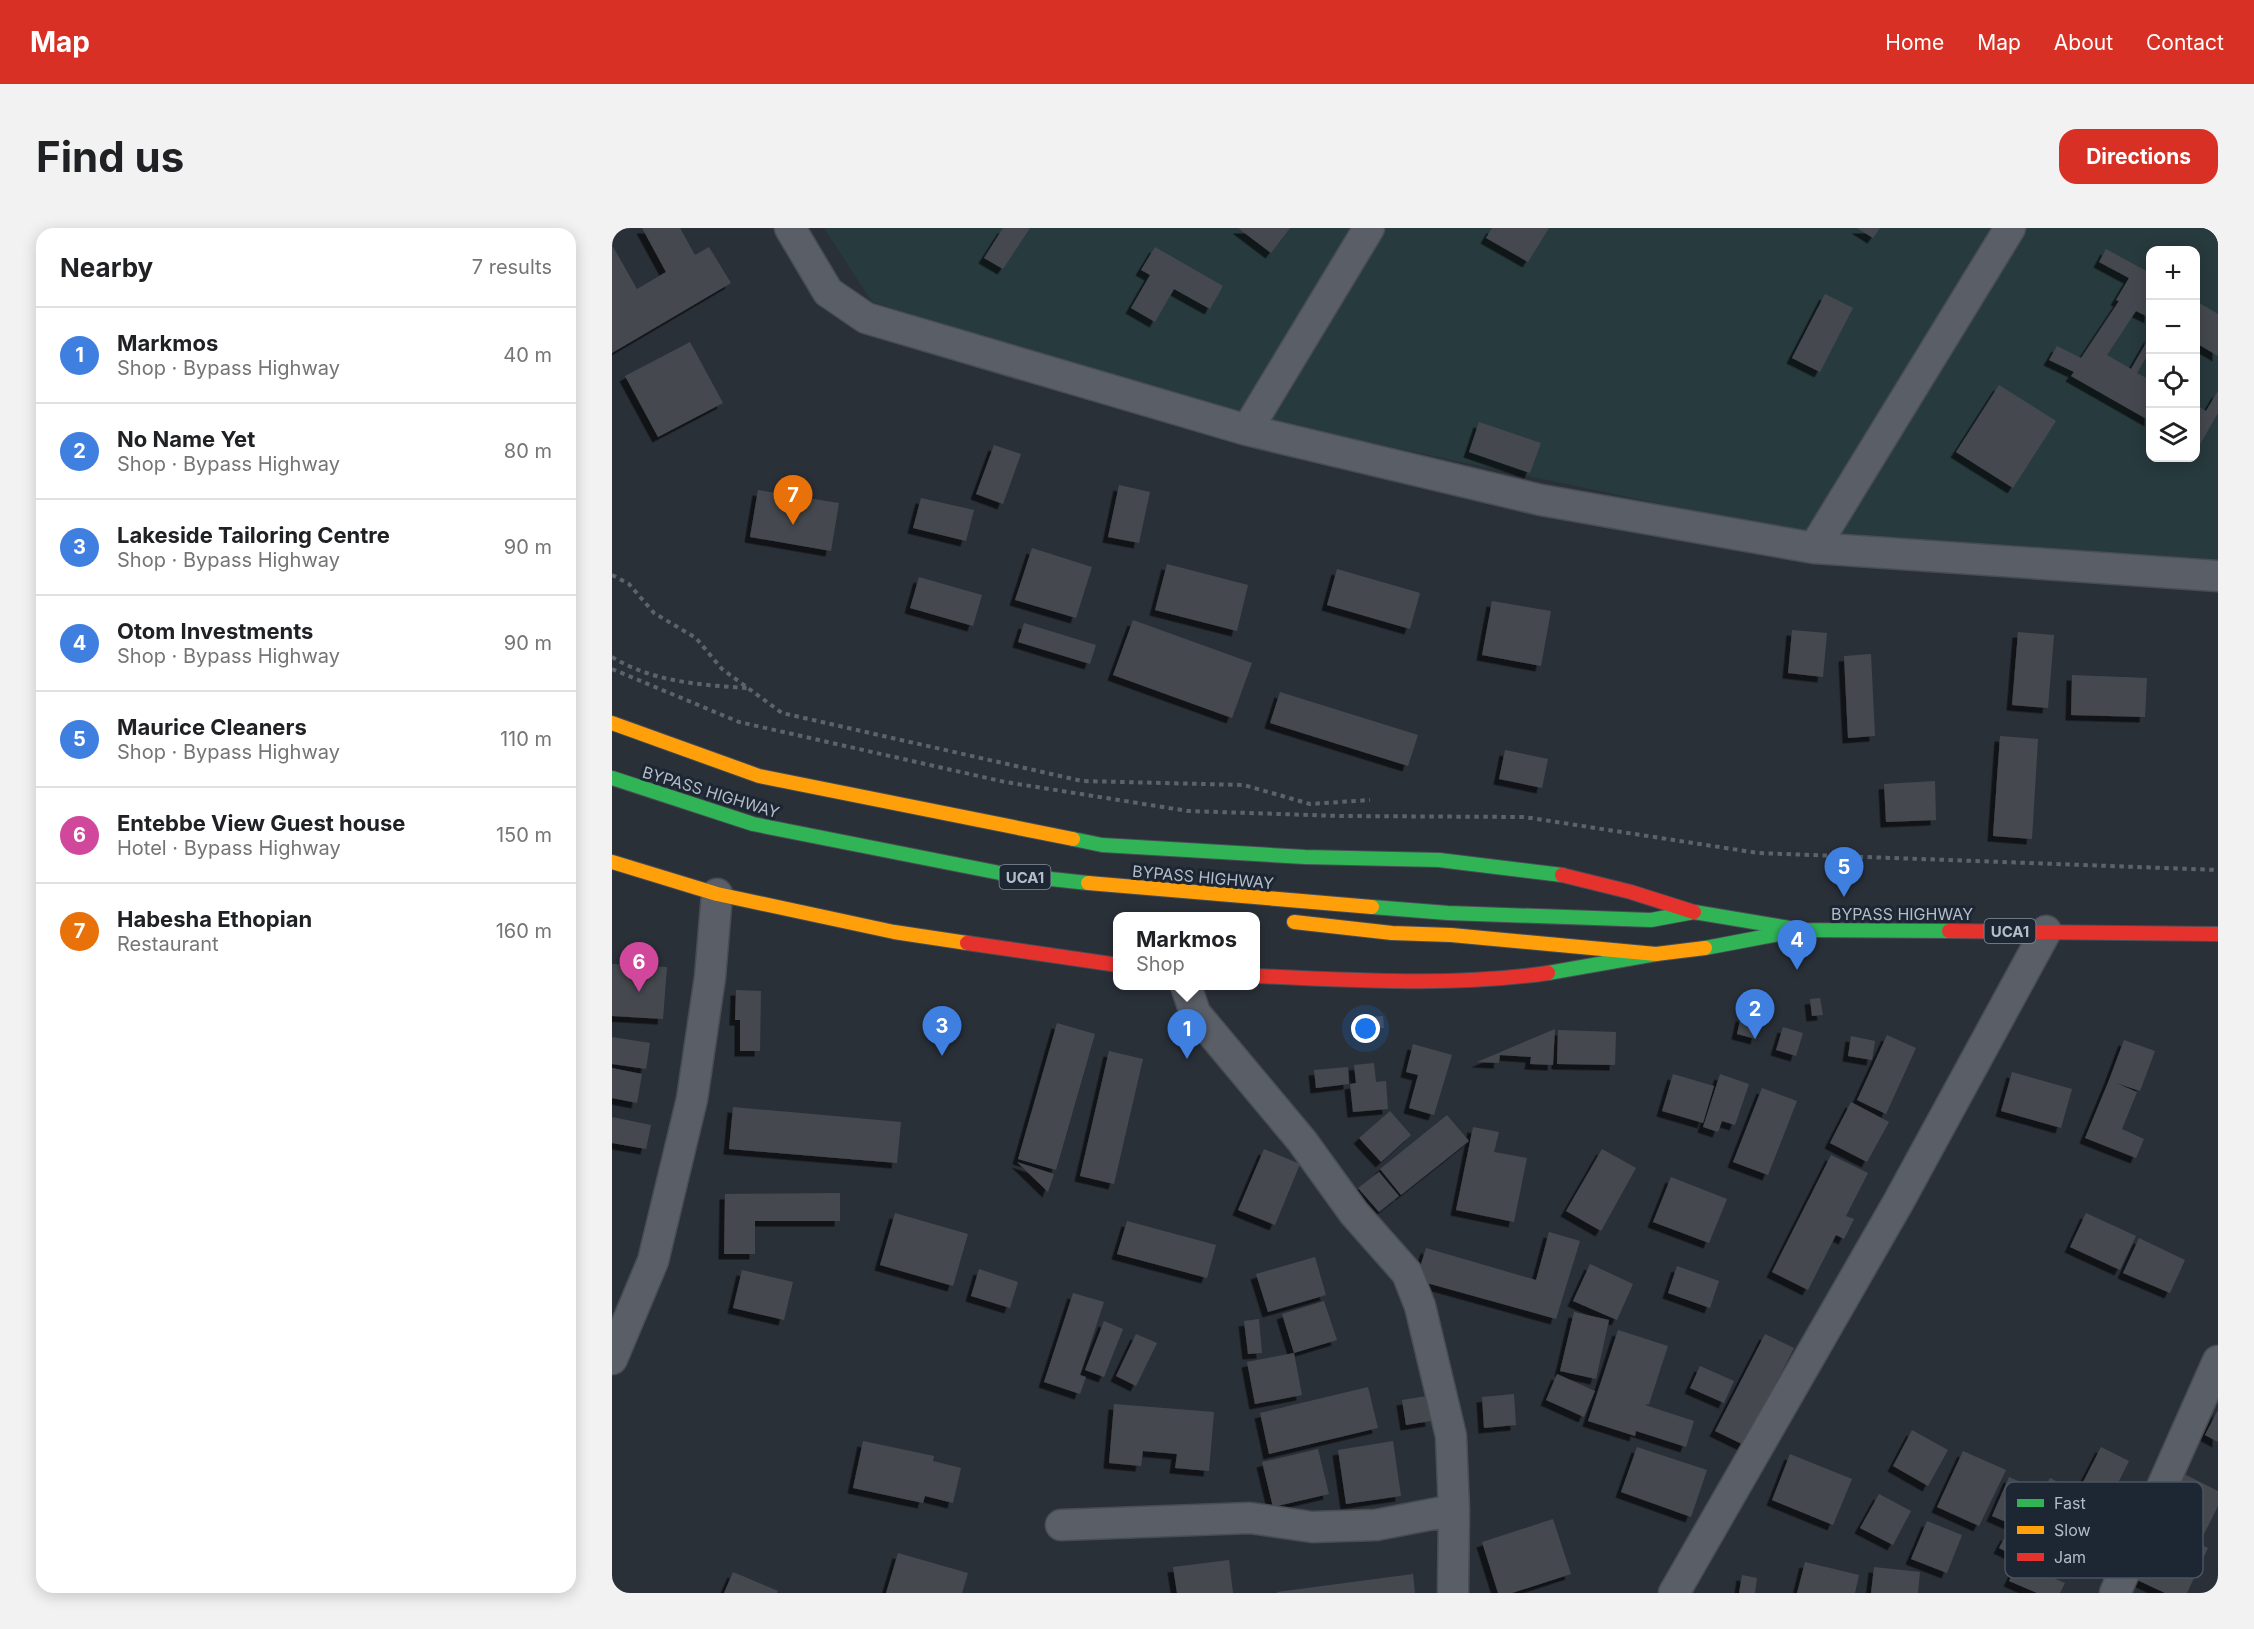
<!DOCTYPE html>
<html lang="en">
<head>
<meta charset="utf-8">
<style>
	body { margin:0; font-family:Inter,sans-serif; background:#f2f2f2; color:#202124 }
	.controls { position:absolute; right:18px; top:18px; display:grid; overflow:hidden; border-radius:12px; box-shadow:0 3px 15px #0003 }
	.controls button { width:54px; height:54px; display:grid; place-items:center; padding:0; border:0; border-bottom:2px solid #e0e0e0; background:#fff; color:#202124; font:30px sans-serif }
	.you { position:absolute; left:754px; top:801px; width:21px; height:21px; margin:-15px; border:4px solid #fff; border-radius:50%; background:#1a73e8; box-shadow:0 0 0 9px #1a73e833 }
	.badge { display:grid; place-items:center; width:39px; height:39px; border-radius:50%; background:#d93025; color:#fff; font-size:20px; font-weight:700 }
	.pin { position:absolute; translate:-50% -50px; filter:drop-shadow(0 2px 3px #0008) }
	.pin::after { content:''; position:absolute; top:32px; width:21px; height:18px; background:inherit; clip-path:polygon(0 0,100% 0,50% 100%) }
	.popup { position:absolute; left:501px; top:684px; width:147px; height:78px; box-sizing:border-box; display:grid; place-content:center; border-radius:12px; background:#fff; filter:drop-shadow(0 2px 4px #0005); font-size:20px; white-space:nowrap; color:#757577 }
	.popup b { font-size:22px; color:#202124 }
	.popup::after { content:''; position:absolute; left:50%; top:100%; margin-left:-12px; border:12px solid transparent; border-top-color:#fff }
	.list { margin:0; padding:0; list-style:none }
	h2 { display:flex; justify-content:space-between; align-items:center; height:78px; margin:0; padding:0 24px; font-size:26px }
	h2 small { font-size:20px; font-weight:400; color:#757577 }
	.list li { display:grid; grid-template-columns:39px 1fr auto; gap:18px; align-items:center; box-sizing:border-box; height:96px; padding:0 24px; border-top:2px solid #e0e0e0 }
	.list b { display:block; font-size:22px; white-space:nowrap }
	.list p { margin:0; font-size:20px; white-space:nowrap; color:#757577 }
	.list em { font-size:20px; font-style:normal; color:#757577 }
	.icon { flex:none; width:33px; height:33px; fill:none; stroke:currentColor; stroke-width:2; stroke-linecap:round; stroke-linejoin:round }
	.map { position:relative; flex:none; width:1606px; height:1365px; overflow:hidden; border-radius:18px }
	header { display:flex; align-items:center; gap:36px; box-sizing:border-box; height:84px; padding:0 30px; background:#d93025; color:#fff }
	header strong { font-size:28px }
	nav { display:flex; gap:33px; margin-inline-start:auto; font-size:21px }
	.intro { display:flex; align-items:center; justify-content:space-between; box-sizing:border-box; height:144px; padding:0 36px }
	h1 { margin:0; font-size:42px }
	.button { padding:15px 27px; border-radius:18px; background:#d93025; color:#fff; font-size:21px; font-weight:700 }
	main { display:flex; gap:36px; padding:0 36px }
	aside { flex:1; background:#fff; border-radius:18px; box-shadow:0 3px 15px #0003 }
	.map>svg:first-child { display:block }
</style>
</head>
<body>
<header>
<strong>Map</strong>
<nav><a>Home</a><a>Map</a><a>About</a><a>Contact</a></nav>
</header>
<div class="intro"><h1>Find us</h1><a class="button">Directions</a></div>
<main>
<aside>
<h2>Nearby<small>7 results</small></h2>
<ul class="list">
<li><span class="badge" style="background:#3f7fe0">1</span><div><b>Markmos</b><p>Shop · Bypass Highway</p></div><em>40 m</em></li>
<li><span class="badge" style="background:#3f7fe0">2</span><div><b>No Name Yet</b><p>Shop · Bypass Highway</p></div><em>80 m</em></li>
<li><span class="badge" style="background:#3f7fe0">3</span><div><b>Lakeside Tailoring Centre</b><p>Shop · Bypass Highway</p></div><em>90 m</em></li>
<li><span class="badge" style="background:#3f7fe0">4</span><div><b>Otom Investments</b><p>Shop · Bypass Highway</p></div><em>90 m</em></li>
<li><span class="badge" style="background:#3f7fe0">5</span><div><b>Maurice Cleaners</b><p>Shop · Bypass Highway</p></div><em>110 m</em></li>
<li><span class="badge" style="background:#d1479c">6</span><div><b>Entebbe View Guest house</b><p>Hotel · Bypass Highway</p></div><em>150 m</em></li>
<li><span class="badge" style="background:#e8710a">7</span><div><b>Habesha Ethopian</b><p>Restaurant</p></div><em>160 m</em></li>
</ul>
</aside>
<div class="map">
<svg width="1606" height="1365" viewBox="0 0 1606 1365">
	<defs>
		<filter id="shadow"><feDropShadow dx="-5.5" dy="5.5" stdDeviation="0" flood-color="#0009"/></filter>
	</defs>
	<rect width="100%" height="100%" fill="#2a3038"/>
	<path fill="#273a3e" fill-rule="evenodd" d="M212,0h1394v336l-415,-30 -573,-121 -358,-111zM1538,22h46v208h-46z"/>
	<path fill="#444950" filter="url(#shadow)" d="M30,0h38l15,27 14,-8 22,36 -119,70v-108l25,44 29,-17z
		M391,0h27l-27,41 -19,-11z
		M626,0h52l-19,25z
		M880,0h57l-21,34 -42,-24z
		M1245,0h23l-7,10z
		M543,19l68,39 -13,23 -36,-20 -19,33 -24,-14 19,-33 -9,-5z
		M1494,21l44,24v45l-14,-7 -29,44 24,14 19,-33v15l-13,22 13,7v41l-79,-45 3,-4 -25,-12 8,-14 24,12 38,-57 -3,-1 13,-22 -30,-16z
		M1213,66l28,14 -33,64 -28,-14z
		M1584,73l22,13v42l-22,-13z
		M78,114l33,61 -65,34 -33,-61z
		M1387,157l57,36 -43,67 -57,-36z
		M1606,163v22l-20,35 -2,-2v-41l10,6z
		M867,194l62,21 -11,30 -61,-21z
		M382,217l27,9 -18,50 -27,-10z
		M507,257l31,7 -11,51 -31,-6z
		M146,262l81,13 -8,48 -81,-14z
		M309,270l53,12 -8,31 -53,-13z
		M420,320l60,19 -16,51 -61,-18z
		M555,336l81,21 -11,46 -82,-21z
		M725,341l83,24 -10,36 -83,-24z
		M307,349l63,18 -9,31 -63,-18z
		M880,373l59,10 -10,55 -59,-11z
		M521,392l119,43 -20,55 -119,-43z
		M412,395l72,22 -6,19 -72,-22z
		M1180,402l35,3 -4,44 -35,-4z
		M1406,404l36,3 -6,73 -36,-3z
		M1259,426l4,82 -27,2 -4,-82z
		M1460,447l75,3 -2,39 -74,-2z
		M668,464l138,43 -10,31 -138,-43z
		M1388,508l38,3 -6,100 -39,-3z
		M893,522l43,9 -6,29 -43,-9z
		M1323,553l1,39 -50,2 -2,-38z
		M0,736l55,3 -4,52 -51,-3z
		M124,762l25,1 -1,60h-20v-31h-5z
		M1208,770l3,17 -11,1 -2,-17z
		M771,788l1,12 -14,1 -2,-12z
		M1129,788l19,5 -4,18 -19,-5z
		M445,795l38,11 -39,136 -38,-11z
		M1171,799l20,6 -7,23 -20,-6z
		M943,801l-2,36 -23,-1 1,-7 -31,-2 -1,8 -22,-1z
		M946,802l58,2 -1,33 -58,-1z
		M1275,807l29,13 -30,66 -29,-14z
		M1239,808l24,5 -3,19 -24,-4z
		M0,809l38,6 -4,26 -34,-5z
		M1512,812l31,11 -15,40 -24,-8 21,9 -15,37 22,10 -8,19 -51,-20 24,-58z
		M801,816l39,11 -18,60 -25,-7 9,-33 -12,-3z
		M497,823l34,8 -29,125 -34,-8z
		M762,835l2,19 10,-1 2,28 -35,3 -3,-28 6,-1 -2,-18z
		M736,839l1,17 -33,4 -2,-18z
		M0,840l30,6 -5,29 -25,-5z
		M1400,844l60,17 -11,39 -60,-17z
		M1061,846l41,12 -11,37 -41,-12z
		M1108,846l29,10 -14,41 -13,-4 -4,11 -15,-5z
		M1150,860l35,13 -29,74 -35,-13z
		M1239,874l38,20 -22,40 -37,-19z
		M121,879l168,15 -4,41 -168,-14z
		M778,883l21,24 -30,27 -22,-24z
		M835,887l22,26 -68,54 -21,-26z
		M0,889l39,8 -5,24 -34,-6z
		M861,899l26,5 -5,20 33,6 -13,64 -58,-12z
		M652,921l36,15 -25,61 -37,-15z
		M990,921l34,19 -35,63 -35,-20z
		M1219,927l37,18 -22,43 8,3 -10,20 -8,-4 -28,55 -36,-18z
		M405,934l37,12 -6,18z
		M767,944l20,24 -20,16 -21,-24z
		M1059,949l56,22 -18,44 -56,-21z
		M228,965v28h-85v33h-31l1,-60z
		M283,985l73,21 -15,52 -73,-21z
		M1474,985l50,23 -16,34 -50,-23z
		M515,993l89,24 -9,33 -90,-24z
		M937,1004l31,9 -24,78 -140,-39 10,-32 110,32z
		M1527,1010l46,22 -15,33 -47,-20z
		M703,1029l11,38 -58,17 -12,-38z
		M978,1036l43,20 -16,36 -44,-19z
		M1065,1038l42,15 -9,27 -42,-15z
		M367,1041l39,13 -8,26 -39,-12z
		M130,1042l51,12 -9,38 -51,-12z
		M461,1065l31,9 -24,73 6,2 -6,17 -36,-12z
		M712,1073l13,39 -43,13 8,42 -47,9 -8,-42 47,-9 -12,-39z
		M962,1084l35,8 -13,59 -36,-8z
		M647,1091l3,34 -14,1 -4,-33z
		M492,1093l19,8 -19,48 -19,-7z
		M1006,1102l50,16 -19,58 -4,1 49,16 -8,26 -50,-16 -1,5 -47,-15z
		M524,1106l21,9 -21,43 -20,-10z
		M1153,1106l29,14 -50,97 -29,-14z
		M1088,1138l34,15 -10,22 -34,-15z
		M945,1146l38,17 -11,26 -38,-17z
		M756,1159l10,41 -109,26 -9,-41z
		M902,1166l2,31 -32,3 -2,-31z
		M815,1168l4,25 -25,4 -4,-25z
		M502,1176l100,8 -5,59 -34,-3 2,-14 -34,-3 -2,15 -32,-3z
		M1606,1182v32l-13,-7z
		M1300,1202l36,20 -20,36 -35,-20z
		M251,1213l71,15 -1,5 28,7 -8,35 -28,-7 -2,7 -70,-15z
		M781,1213l8,55 -55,8 -8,-54z
		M1025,1219l70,23 -16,47 -70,-25z
		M1489,1219l28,14 -21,42 -28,-15z
		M706,1221l11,45 -56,13 -11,-45z
		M1351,1223l43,19 -27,56 -42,-19z
		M1178,1226l62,25 -19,46 -61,-25z
		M1570,1245l36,18v15l-15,30 -27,-14 9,-17 -16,-8z
		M1397,1249l28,12 -17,39 -28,-12z
		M1438,1250l33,17 -10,18 -33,-17z
		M1267,1266l32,17 -18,34 -33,-17z
		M941,1291l18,55 -59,19h-14l-16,-51z
		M1315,1293l35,14 -15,38 -36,-14z
		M1548,1298l48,22 -21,45h-22l-30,-14z
		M1394,1307l12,5 -7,14 -12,-6z
		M286,1325l70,20 -6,20h-76z
		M617,1332l4,33h-56l-4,-26z
		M1193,1334l54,13 -4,18h-58z
		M1406,1335l47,20 -5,10h-23l-28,-12z
		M1262,1339l46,5 -2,21h-47z
		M121,1344l45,19 -1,2h-53z
		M801,1346l2,19h-138v-1z
		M1130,1347l15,3 -2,15h-16z"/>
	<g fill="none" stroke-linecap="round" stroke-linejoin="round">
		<g stroke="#484c53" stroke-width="33">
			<path id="street" d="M178,0l38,64 38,26 381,112 294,70 273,48 404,28
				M635,202l122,-202
				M1202,320l196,-320
				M574,758l9,27 107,128 52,72 53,60 13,33 31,130 3,74 -1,83
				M0,1131l41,-98 39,-162 18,-122 7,-83
				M449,1297l189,-7 62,9 64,-2 78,-15
				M1062,1365l225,-392 147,-270
				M1503,1365l103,-232"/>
		</g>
		<g stroke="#484c55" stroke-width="16">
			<path id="fast" d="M0,550l141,46 252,50 83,9
				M461,611l29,6 203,12 134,3 123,15
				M760,679l76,6 203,7 43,-8 108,18 147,1
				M1093,720l74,-14
				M936,745l108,-19"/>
		</g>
		<g stroke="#484c55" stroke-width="16">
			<path id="slow" d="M0,495l147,53 314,63
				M0,634l105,32 177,38 73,11
				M476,655l284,24
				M682,694l98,11 59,2 205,19 49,-6"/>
		</g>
		<g stroke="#484c55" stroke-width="16">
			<path id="jam" d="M950,647l69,17 63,20
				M1337,703l269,3
				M355,715l151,22
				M644,748c97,4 195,11 292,-3"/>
		</g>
		<path stroke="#5d636a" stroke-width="4" stroke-dasharray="4.5 4.5" stroke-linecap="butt" d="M0,347l17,9 25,29 42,25 26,31 60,44 300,68 162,4 66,19 60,-4
			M0,429c41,25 88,28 135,31
			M0,441l127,53 266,60 183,29 152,5 184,1 234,36 460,17"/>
		<use href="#street" stroke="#5a5e66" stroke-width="30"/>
		<use href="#fast" stroke="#30b455" stroke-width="14"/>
		<use href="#slow" stroke="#ff9f0a" stroke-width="14"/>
		<use href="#jam" stroke="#e5322d" stroke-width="14"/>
	</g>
	<g text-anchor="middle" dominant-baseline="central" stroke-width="6" stroke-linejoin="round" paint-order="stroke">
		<g fill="#1d2633" stroke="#878f9c" stroke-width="1.5">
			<rect x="387.5" y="637" width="51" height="24" rx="4.5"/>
			<rect x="1372.5" y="691" width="51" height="24" rx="4.5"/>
		</g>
		<g font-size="15" font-weight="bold" fill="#b4bcc9">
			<text x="413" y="649">UCA1</text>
			<text x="1398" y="703">UCA1</text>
		</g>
		<g font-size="16" fill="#b4bcc9" stroke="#1d2633">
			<text transform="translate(99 564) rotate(17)">BYPASS HIGHWAY</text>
			<text transform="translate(591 649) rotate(5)">BYPASS HIGHWAY</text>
			<text x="1290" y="686">BYPASS HIGHWAY</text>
		</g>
	</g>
	<rect x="1393" y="1254" width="198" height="96" rx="9" fill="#1d2633" stroke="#4a5360" stroke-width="1.5"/>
	<rect x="1405" y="1271" width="27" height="8" fill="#30b455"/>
	<rect x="1405" y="1298" width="27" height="8" fill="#ff9f0a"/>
	<rect x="1405" y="1325" width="27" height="8" fill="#e5322d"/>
	<g font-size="16" fill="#b4bcc9">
		<text x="1442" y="1281">Fast</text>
		<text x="1442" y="1308">Slow</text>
		<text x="1442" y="1335">Jam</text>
	</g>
</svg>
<div class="controls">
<button>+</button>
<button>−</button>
<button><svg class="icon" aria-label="locate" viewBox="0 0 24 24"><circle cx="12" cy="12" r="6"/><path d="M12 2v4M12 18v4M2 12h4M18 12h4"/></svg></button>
<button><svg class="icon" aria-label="layers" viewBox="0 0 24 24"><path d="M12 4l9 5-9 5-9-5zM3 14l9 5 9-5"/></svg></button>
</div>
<div class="you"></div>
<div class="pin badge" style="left:575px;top:831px;background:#3f7fe0">1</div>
<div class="popup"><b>Markmos</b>Shop</div>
<div class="pin badge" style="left:1143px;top:811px;background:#3f7fe0">2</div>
<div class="pin badge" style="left:330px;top:828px;background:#3f7fe0">3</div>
<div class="pin badge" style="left:1185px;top:742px;background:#3f7fe0">4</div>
<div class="pin badge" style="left:1232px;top:669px;background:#3f7fe0">5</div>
<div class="pin badge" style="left:27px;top:764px;background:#d1479c">6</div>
<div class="pin badge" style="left:181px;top:297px;background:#e8710a">7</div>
</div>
</main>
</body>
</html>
